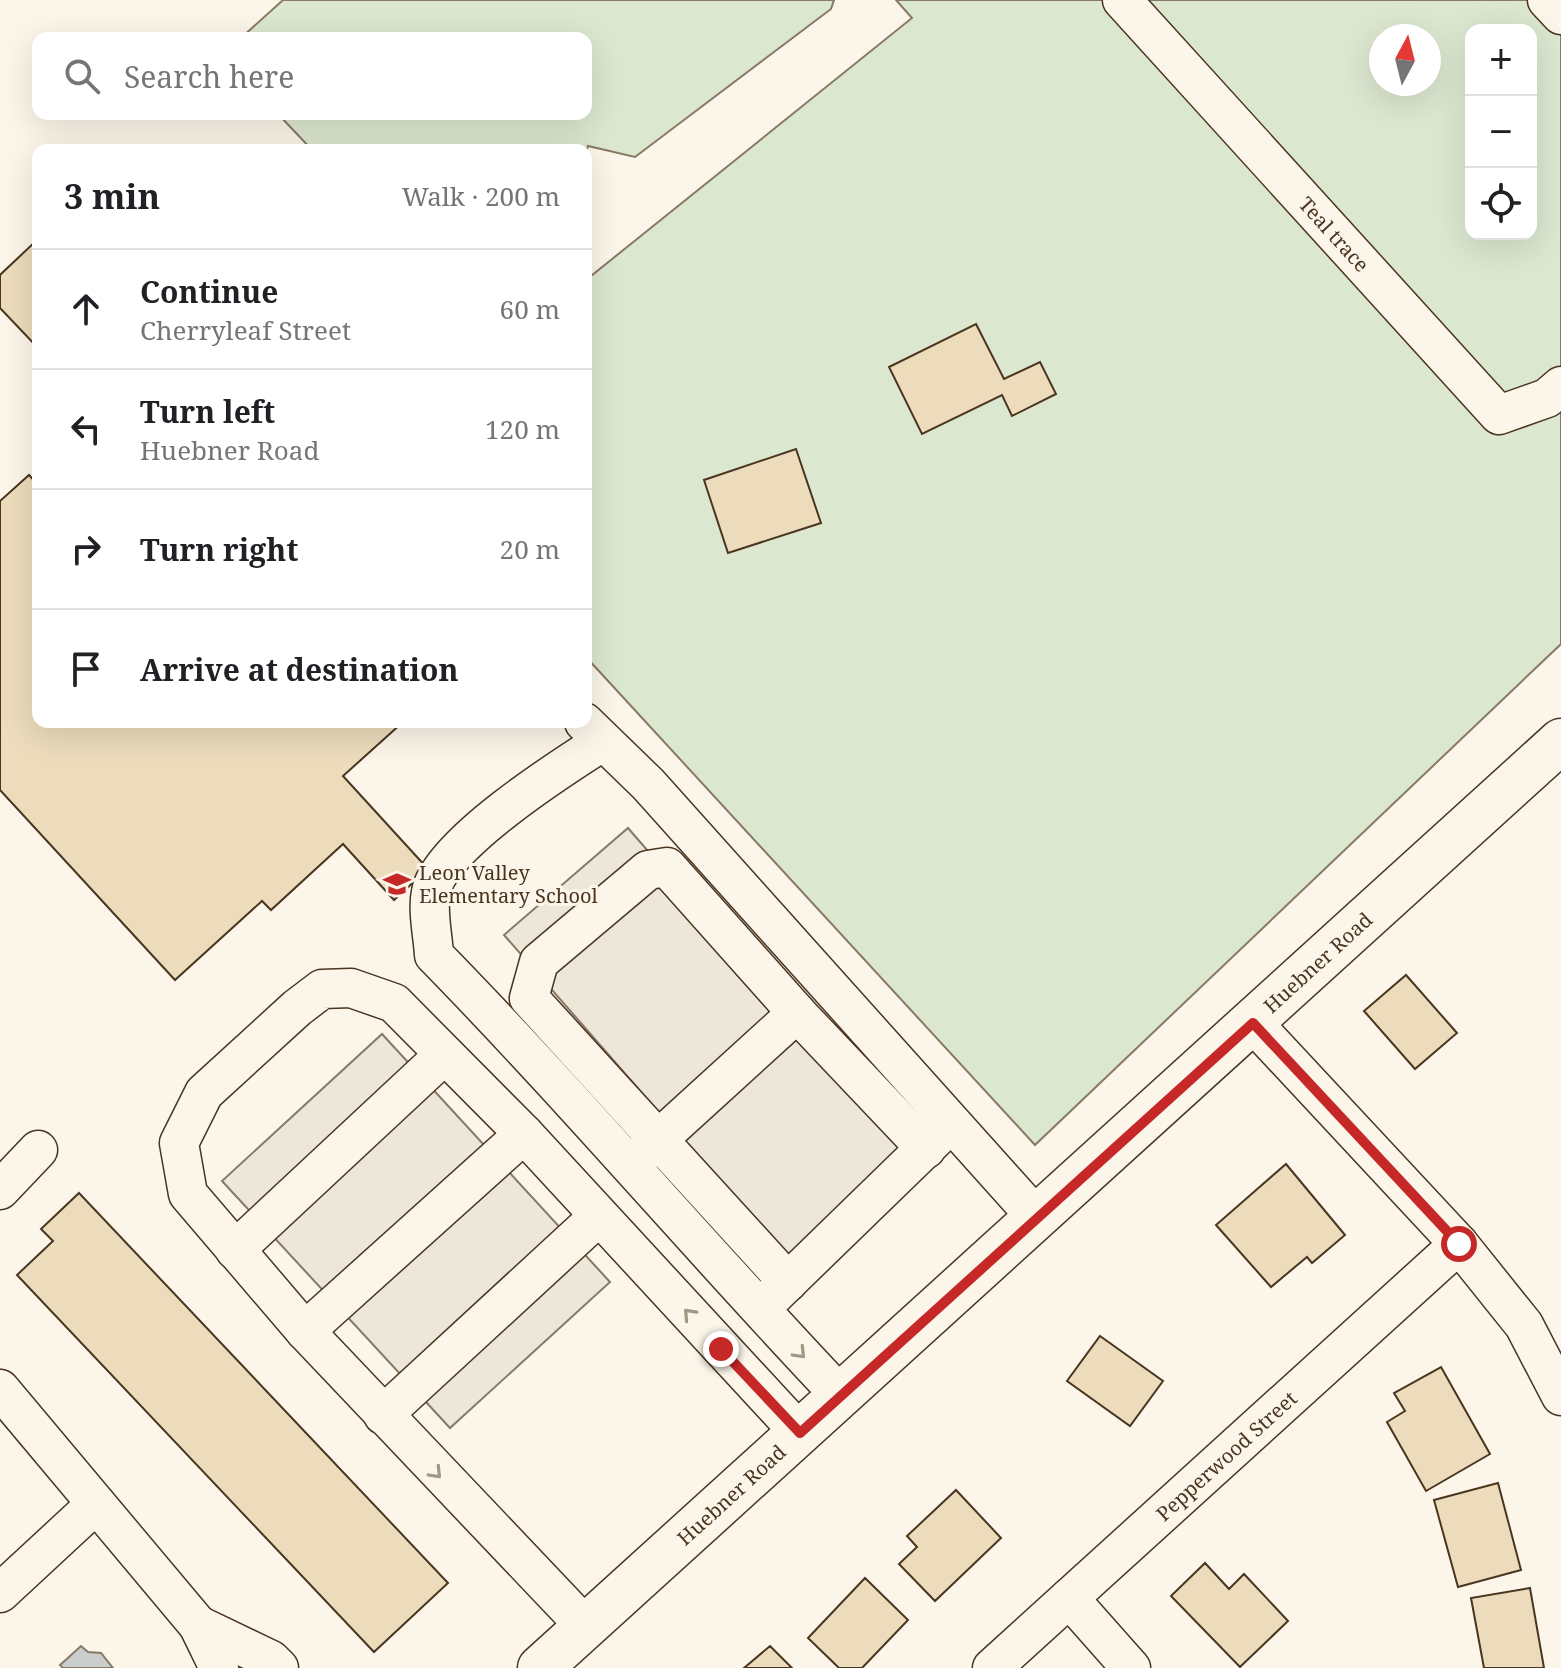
<!DOCTYPE html>
<html lang="en">
<head>
<meta charset="utf-8">
<style>
	body { margin:0; font-family:"Noto Serif",serif; background:#f6f6f6; color:#202124 }
	.controls { position:absolute; right:24px; top:24px; display:grid; overflow:hidden; border-radius:16px; box-shadow:0 8px 32px #0002 }
	.controls button { width:72px; height:72px; display:grid; place-items:center; padding:0; border:0; border-bottom:2px solid #e0e0e0; background:#fff; color:#202124; font:40px sans-serif }
	.compass { position:absolute; left:1369px; top:24px; width:72px; height:72px; border-radius:50%; background:#fff; box-shadow:0 8px 32px #0002; rotate:7deg }
	.stop { position:absolute; width:24px; height:24px; margin:-18px; border:6px solid #c62828; border-radius:50%; background:#fff }
	.stop.end { background:#c62828; border-color:#fff; box-shadow:0 2px 8px #0008 }
	.list { margin:0; padding:0; list-style:none }
	h2 { display:flex; justify-content:space-between; align-items:center; height:104px; margin:0; padding:0 32px; font-size:34px }
	h2 small { font-size:26px; font-weight:400; color:#757577 }
	.list li { display:grid; grid-template-columns:52px 1fr auto; gap:24px; align-items:center; box-sizing:border-box; height:120px; padding:0 32px; border-top:2px solid #e0e0e0 }
	.list b { display:block; font-size:30px; white-space:nowrap }
	.list p { margin:0; font-size:26px; white-space:nowrap; color:#757577 }
	.list em { font-size:26px; font-style:normal; color:#757577 }
	.icon { flex:none; width:44px; height:44px; fill:none; stroke:currentColor; stroke-width:2; stroke-linecap:round; stroke-linejoin:round }
	.map { position:relative; flex:none; width:1561px; height:1668px; overflow:hidden }
	.search { position:absolute; background:#fff; box-shadow:0 8px 32px #0002; left:32px; top:32px; width:560px; height:88px; display:flex; align-items:center; gap:20px; box-sizing:border-box; padding:0 28px; border-radius:16px; color:#757577; font-size:30px }
	.panel { position:absolute; background:#fff; box-shadow:0 8px 32px #0002; left:32px; top:144px; width:560px; height:584px; border-radius:16px }
	.map>svg:first-child { display:block }
</style>
</head>
<body>
<div class="map">
<svg width="1561" height="1668" viewBox="0 0 1561 1668">
	<rect width="100%" height="100%" fill="#fbf6e9"/>
	<path fill="#dce7d0" stroke="#887966" stroke-width="2" fill-rule="evenodd" d="M283,0h551l-3,9 -196,148 -47,-11 -2,8v-4h-274l-34,-36h308v-76h-345z
		M896,0h665v644l-526,501 -449,-488v-377l326,-262zM1471,30h60v204h-60zM1381,36h48v48h-48z"/>
	<path fill="#ede7d9" stroke="#887966" stroke-width="2" d="M628,828l283,326 -123,106 -284,-325z
		M382,1034l228,248 -160,146 -228,-247z"/>
	<path fill="#c9cecd" stroke="#887966" stroke-width="2" d="M81,1646l7,6 13,1 12,15h-50l-3,-3z"/>
	<path fill="#ecdcbc" stroke="#4a3520" stroke-width="2" d="M38,239v109l-38,-40v-33z
		M976,324l28,55 36,-17 16,32 -44,22 -10,-21 -80,39 -33,-67z
		M796,449l25,74 -93,30 -24,-73z
		M29,475l9,10v237h365l-60,54 85,93 -34,31 -51,-56 -72,66 -9,-9 -87,79 -175,-190v-289z
		M1406,975l51,58 -42,36 -51,-58z
		M1286,1164l59,71 -33,28 -5,-6 -36,30 -55,-62z
		M79,1193l369,390 -74,69 -357,-377 36,-34 -12,-12z
		M1100,1336l63,45 -33,45 -63,-45z
		M1441,1367l49,87 -64,37 -39,-69 18,-11 -11,-18z
		M1498,1483l23,87 -63,17 -24,-87z
		M956,1490l45,48 -66,63 -36,-37 18,-17 -10,-11z
		M1205,1563l24,26 15,-15 44,47 -48,46 -69,-71z
		M865,1578l43,42 -46,48h-23l-31,-30z
		M1530,1588l14,80h-60l-13,-70z
		M770,1646l22,22h-48z"/>
	<g fill="none" stroke-linecap="round" stroke-linejoin="round">
		<g stroke="#4a3520" stroke-width="41">
			<g id="minor">
				<path id="s1" d="M1122,0l377,415 48,-17 14,-12"/>
				<path d="M1547,0l14,15"/>
				<path d="M584,722l64,62 389,434"/>
				<path d="M602,742c-41,26 -163,104 -171,150 -4,19 2,44 3,63 140,143 269,296 407,441"/>
				<path d="M1253,1023l206,221 65,81 37,71"/>
				<path d="M640,1156l157,-143 129,136"/>
				<path d="M0,1190l38,-40"/>
				<path d="M235,1250l208,-194"/>
				<path d="M788,1282l-259,-284 10,-36 109,-92 19,-3 130,146"/>
				<path d="M769,1300l174,-169"/>
				<path d="M305,1331l219,-197"/>
				<path d="M0,1389l198,236"/>
				<path d="M383,1415l216,-199"/>
				<path d="M0,1593l96,-89"/>
				<path d="M1069,1598l62,70"/>
				<path d="M586,1627l-281,-296 -117,-137 -9,-51 25,-50 93,-85 25,-19 29,-1 43,15 130,131 276,299"/>
				<path d="M219,1668l-21,-43 73,35 8,8"/>
				<path id="s2" d="M992,1668l467,-424"/>
			</g>
		</g>
		<g stroke="#4a3520" stroke-width="47">
			<g id="major">
				<path id="s3" d="M540,1668l1021,-927"/>
			</g>
		</g>
		<use href="#minor" stroke="#fbf6e9" stroke-width="38"/>
		<use href="#major" stroke="#fbf6e9" stroke-width="44"/>
	</g>
	<defs><path id="oneway-chevron" d="M-2-3.5L2.5 0L-2 3.5" fill="none" stroke-width="1.6" stroke-linecap="round" stroke-linejoin="round" transform="scale(2)"/></defs>
	<g stroke="#a29684">
		<use href="#oneway-chevron" transform="translate(689 1314) rotate(-133)"/>
		<use href="#oneway-chevron" transform="translate(800 1353) rotate(46)"/>
		<use href="#oneway-chevron" transform="translate(436 1473) rotate(46)"/>
	</g>
	<g fill="none" stroke-linecap="round" stroke-linejoin="round">
		<path stroke="#c62828" stroke-width="10" d="M721,1349l79,84 453,-410 206,221"/>
	</g>
	<defs>
		<g id="school-bare" transform="scale(2.16)"><path d="M0-5L7-2L0 1L-7-2ZM-4 1L0 2.5L4 1V4Q0 6-4 4Z" fill="#c62828" stroke="#fbf6e9" stroke-width="2.5" paint-order="stroke"/></g>
	</defs>
	<g fill-rule="evenodd">
		<use href="#school-bare" x="397" y="884"/>
	</g>
	<g text-anchor="middle" dominant-baseline="central" stroke-width="6" stroke-linejoin="round" paint-order="stroke">
		<g font-size="20" fill="#4a3520" stroke="#fbf6e9">
			<text stroke="none"><textPath href="#s1" startOffset="316">Teal trace</textPath></text>
			<text stroke="none"><textPath href="#s3" startOffset="1050">Huebner Road</textPath></text>
			<text stroke="none"><textPath href="#s2" startOffset="316">Pepperwood Street</textPath></text>
			<text stroke="none"><textPath href="#s3" startOffset="258">Huebner Road</textPath></text>
		</g>
		<g font-size="20" fill="#4a3520" stroke="#fbf6e9" text-anchor="start">
			<text x="419" y="872">Leon Valley<tspan x="419" dy="23">Elementary School</tspan></text>
		</g>
	</g>
</svg>
<div class="controls">
<button>+</button>
<button>−</button>
<button><svg class="icon" aria-label="locate" viewBox="0 0 24 24"><circle cx="12" cy="12" r="6"/><path d="M12 2v4M12 18v4M2 12h4M18 12h4"/></svg></button>
</div>
<svg class="compass" viewBox="-18 -18 36 36"><path d="M0-13l5 13h-10z" fill="#e53935"/><path d="M0 13l5-13h-10z" fill="#757577"/></svg>
<div class="stop" style="left:1459px;top:1244px"></div>
<div class="stop end" style="left:721px;top:1349px"></div>
<div class="search"><svg class="icon" aria-label="search" viewBox="0 0 24 24"><circle cx="10" cy="10" r="6"/><path d="M15 15l6 6"/></svg>Search here</div>
<section class="panel">
<h2>3 min<small>Walk · 200 m</small></h2>
<ul class="list">
<li><svg class="icon" aria-label="ahead" viewBox="0 0 24 24"><path d="M12 20V5M6 11l6-6 6 6"/></svg><div><b>Continue</b><p>Cherryleaf Street</p></div><em>60 m</em></li>
<li><svg class="icon" aria-label="left" viewBox="0 0 24 24"><path d="M17 20v-9H6M10 6l-5 5 5 5"/></svg><div><b>Turn left</b><p>Huebner Road</p></div><em>120 m</em></li>
<li><svg class="icon" aria-label="right" viewBox="0 0 24 24"><path d="M7 20v-9h11M14 6l5 5-5 5"/></svg><div><b>Turn right</b></div><em>20 m</em></li>
<li><svg class="icon" aria-label="arrive" viewBox="0 0 24 24"><path d="M6 21V4h12l-3 4 3 4H6"/></svg><div><b>Arrive at destination</b></div></li>
</ul>
</section>
</div>
</body>
</html>
